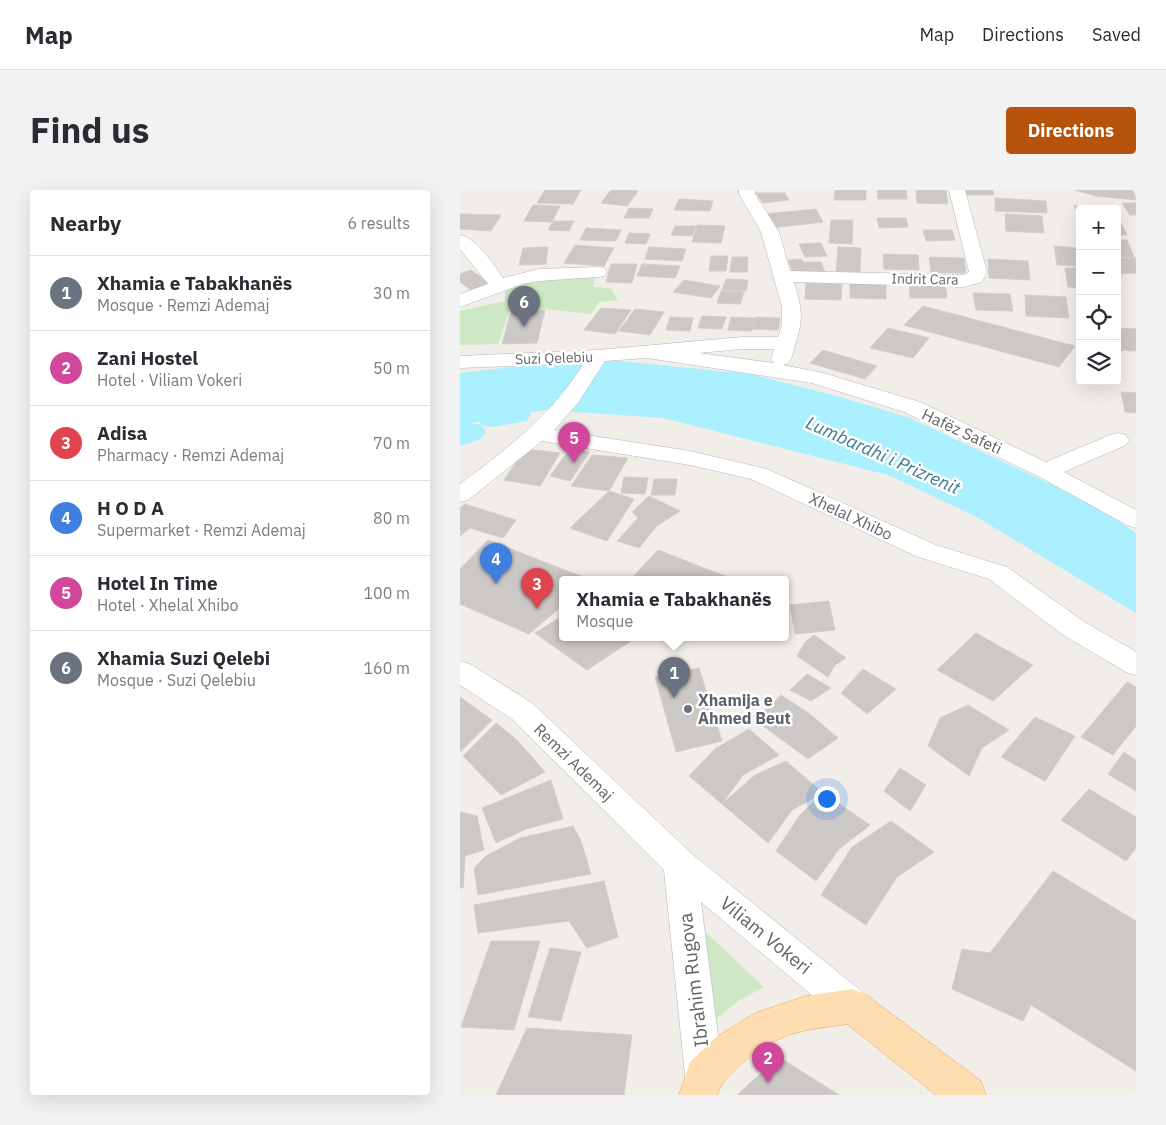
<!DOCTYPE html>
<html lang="en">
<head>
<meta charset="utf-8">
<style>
	body { margin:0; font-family:"IBM Plex Sans",sans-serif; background:#f2f2f3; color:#2b2b33 }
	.controls { position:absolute; right:15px; top:15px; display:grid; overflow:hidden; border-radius:5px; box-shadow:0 5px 20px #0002 }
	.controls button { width:45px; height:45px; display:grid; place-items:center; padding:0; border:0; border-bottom:1px solid #e1e1e2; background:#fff; color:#2b2b33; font:25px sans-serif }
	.you { position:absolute; left:366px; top:608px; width:18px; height:18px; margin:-12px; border:4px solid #fff; border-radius:50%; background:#1a73e8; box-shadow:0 0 0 8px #1a73e833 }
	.badge { display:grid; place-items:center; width:32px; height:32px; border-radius:50%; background:#b45309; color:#fff; font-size:16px; font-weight:700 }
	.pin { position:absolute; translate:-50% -41px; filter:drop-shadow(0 1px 2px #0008) }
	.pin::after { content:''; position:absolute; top:26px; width:18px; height:15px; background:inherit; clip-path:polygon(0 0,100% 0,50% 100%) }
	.popup { position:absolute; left:99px; top:386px; width:230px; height:65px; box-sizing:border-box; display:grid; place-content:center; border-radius:5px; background:#fff; filter:drop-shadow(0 1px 4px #0005); font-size:16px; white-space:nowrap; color:#7c7c81 }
	.popup b { font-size:19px; color:#2b2b33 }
	.popup::after { content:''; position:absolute; left:50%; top:100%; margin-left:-10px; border:10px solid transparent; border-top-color:#fff }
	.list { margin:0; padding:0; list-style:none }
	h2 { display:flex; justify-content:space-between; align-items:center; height:65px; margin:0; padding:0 20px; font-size:21px }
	h2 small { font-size:16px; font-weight:400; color:#7c7c81 }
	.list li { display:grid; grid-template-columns:32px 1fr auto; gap:15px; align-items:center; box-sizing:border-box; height:75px; padding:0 20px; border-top:1px solid #e1e1e2 }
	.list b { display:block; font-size:19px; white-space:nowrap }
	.list p { margin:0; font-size:16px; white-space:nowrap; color:#7c7c81 }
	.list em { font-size:16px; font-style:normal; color:#7c7c81 }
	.icon { flex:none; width:28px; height:28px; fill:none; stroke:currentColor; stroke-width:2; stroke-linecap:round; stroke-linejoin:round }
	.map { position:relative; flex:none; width:676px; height:905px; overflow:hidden; border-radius:5px }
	header { display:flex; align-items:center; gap:30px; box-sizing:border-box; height:70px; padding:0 25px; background:#fff; border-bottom:1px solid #e1e1e2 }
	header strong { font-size:24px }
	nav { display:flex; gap:28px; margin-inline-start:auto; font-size:18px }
	.intro { display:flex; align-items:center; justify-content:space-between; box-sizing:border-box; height:120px; padding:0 30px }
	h1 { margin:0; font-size:35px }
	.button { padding:12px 22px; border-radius:5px; background:#b45309; color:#fff; font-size:18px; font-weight:700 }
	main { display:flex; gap:30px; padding:0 30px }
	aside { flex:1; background:#fff; border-radius:5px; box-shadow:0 5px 20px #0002 }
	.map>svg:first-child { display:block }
</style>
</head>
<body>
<header>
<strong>Map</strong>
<nav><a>Map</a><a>Directions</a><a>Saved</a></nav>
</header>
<div class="intro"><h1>Find us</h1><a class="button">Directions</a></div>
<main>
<aside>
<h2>Nearby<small>6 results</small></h2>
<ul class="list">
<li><span class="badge" style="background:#6b7280">1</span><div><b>Xhamia e Tabakhanës</b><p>Mosque · Remzi Ademaj</p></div><em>30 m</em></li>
<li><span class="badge" style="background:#d1479c">2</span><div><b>Zani Hostel</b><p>Hotel · Viliam Vokeri</p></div><em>50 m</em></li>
<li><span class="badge" style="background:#e0444e">3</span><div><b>Adisa</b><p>Pharmacy · Remzi Ademaj</p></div><em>70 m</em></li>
<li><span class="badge" style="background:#3f7fe0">4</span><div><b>H O D A</b><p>Supermarket · Remzi Ademaj</p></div><em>80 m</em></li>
<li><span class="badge" style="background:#d1479c">5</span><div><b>Hotel In Time</b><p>Hotel · Xhelal Xhibo</p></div><em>100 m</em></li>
<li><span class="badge" style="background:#6b7280">6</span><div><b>Xhamia Suzi Qelebi</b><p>Mosque · Suzi Qelebiu</p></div><em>160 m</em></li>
</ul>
</aside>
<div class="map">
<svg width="676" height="905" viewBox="0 0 676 905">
	<rect width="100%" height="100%" fill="#f1ede8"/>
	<path fill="#cee8c5" d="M135,86l-2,11 17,1 8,12 -19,2 -8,12 -47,-5h-34l-12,35 -38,1v-34l45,-10v-12c30,-11 58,-12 90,-13z
		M239,736l65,61 -26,14 -22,18z"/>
	<path fill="#abf0fe" d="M114,170l44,1 132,13 87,22 73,22 181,85 45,30v80l-161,-97 -87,-41 -225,-57 -118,-8 -29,5 -1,-4 -28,4 -5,6 -22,4v-52z"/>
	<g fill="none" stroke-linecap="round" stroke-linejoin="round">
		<path fill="#abf0fe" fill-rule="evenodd" d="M56,215l11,2 4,7 -4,7 -35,6 -11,-2 -4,-7 4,-7z
			M10,233l11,2 5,7 -5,7 -21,7v-21z"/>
	</g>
	<path fill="#ccc8c5" stroke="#d6cdc6" d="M85,0h36l-8,14 -36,-1z
		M151,0h18l9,1 -11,15 -26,-3z
		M375,0h31v10h-32z
		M417,0h29l1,9h-29z
		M456,0h30l2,14 -31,-1z
		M503,0h30l1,5h-30z
		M615,0h58l3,10 -40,-4z
		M296,3h29l4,7 -26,3z
		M535,8l51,3 1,12 -52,-2z
		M219,9l34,2 -3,10 -36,-1z
		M662,13h14v12h-6z
		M73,15l27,1 -8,16 -28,-1z
		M614,16h36l1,3h-31v9z
		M169,18l24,1 -4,9h-25z
		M356,19l7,13 -52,6 -7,-14z
		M0,24l41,1 -10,16 -31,-2z
		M545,24l37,2 2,17 -38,-2z
		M417,28h29l2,9 -29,1z
		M371,30h22l-1,24 -23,-1z
		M93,31h21l-5,10 -21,-1z
		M657,31h3l7,14h-10z
		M237,35l28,1 -4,17 -29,-1z
		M215,36h21l-4,10 -21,-1z
		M126,38l35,2 -5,11 -36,-1z
		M463,40h29l3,10 -29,1z
		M169,43l21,1 -4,10 -21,-1z
		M657,50h10l7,17h-17z
		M361,53l6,13 -22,1 -6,-13z
		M115,55l39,3 -10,18 -40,-3z
		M594,56l26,2v18l-23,-1z
		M88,57l-2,17 -27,1 4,-17z
		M189,57l37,2 -4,12 -37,-2z
		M378,57l23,1 -1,25 -24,-1z
		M423,64l35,1 1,15 -35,-1z
		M251,66h17l-2,15h-17z
		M272,67h16l-1,15h-17z
		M469,67l35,1 2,15h-35z
		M657,68h19v15l-19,1z
		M341,69l3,3h17l4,10 -32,1 -5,-13z
		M528,69l40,2 2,19 -41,-2z
		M151,74h26l-5,19 -26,-1z
		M182,74l38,2 -5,12 -38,-2z
		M605,78h15v20l-12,-1z
		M11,80l19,13 -19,7 -11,-8v-8z
		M266,89l22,1 -2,11 -24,-1z
		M224,90l36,6 -9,12 -38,-6z
		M390,91l36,1v17l-36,-1z
		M449,91l36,1 2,16h-37z
		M346,93l36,1 -1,16 -36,-1z
		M261,101l23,1 -4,12 -23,-1z
		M513,103l37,1 3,17 -37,-1z
		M565,105l41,2 3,21 -43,-2z
		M463,116l152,40 -16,21 -155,-42z
		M141,118l30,2 -16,24 -31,-4z
		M175,119l29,3 -14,23 -31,-4z
		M85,120l-8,33 -35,1 9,-33z
		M242,126l24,1 -4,12 -24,-1z
		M210,127l23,1 -3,13 -24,-1z
		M271,127l24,1 -3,13 -24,-1z
		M296,127l24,1 -2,12 -25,-1z
		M428,138l41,10 -16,20 -43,-10z
		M657,138l19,1v22l-19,-1z
		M363,160l54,16 -12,13 -55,-16z
		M661,202l15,1v20l-11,-1z
		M65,259l35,4 -20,33 -36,-6z
		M109,260l21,2 -20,29 -20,-5z
		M132,265l36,3 -19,33 -38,-5z
		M164,287l24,1 -3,16 -24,-1z
		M194,289h23l-2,16h-24z
		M149,301l25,8 -27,42 -37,-13z
		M189,306l31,15 -23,15 -18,22 -22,-7 21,-23 -6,-6z
		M5,314l51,16 -13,18 -33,-10 -10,8v-28z
		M28,350l100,39h-25v26l-34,29 -69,-30v-35z
		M198,360l69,27 -3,2h-93z
		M369,411l6,29 -40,4 -5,-29z
		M103,426v21h74l-50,33 -52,-37z
		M516,443l57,32 -40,36 -56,-31z
		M354,445l32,23 -11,7 -7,12 -31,-21 8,-14z
		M239,478l23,73 -46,11 -21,-75z
		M403,479l33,20 -29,25 -26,-21z
		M347,484l24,14 -20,13 -21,-11z
		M667,492l9,5v39l-23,29 -32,-18z
		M321,505l29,19 28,24 -30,21 -53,-39z
		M0,507l32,23 -32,32z
		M508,515l41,25 -27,18 -13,28 -41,-30 12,-28z
		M575,527l40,19 -30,45 -44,-24z
		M36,533l22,18 27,31 -44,23 -38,-39z
		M289,539l30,26 -36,20 -21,29 -33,-28 26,-27z
		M664,562l12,8v31l-28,-17z
		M326,571l37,32 -31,17 -24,33 -46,-39 33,-29z
		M440,578l26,17 -16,26 -26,-20z
		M91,590l12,39 -37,10 -30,14 -14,-35z
		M629,599l47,28v31l-10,13 -65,-41z
		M363,603l47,32 -31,24 -23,32 -40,-30 24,-36z
		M0,622l17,4 7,34 -19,6 -2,32h-3z
		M431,631l43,31 -37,25 -31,48 -45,-30 31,-48z
		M113,636l8,15 10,33 -113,21 -4,-27 12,-12 34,-18z
		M593,681l83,50v150l-105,-66 -8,16 -71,-32 10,-40 28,4z
		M144,691l14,56 -31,11 -18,-27 -91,12 -4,-28z
		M31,751h49l-26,89 -53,-3z
		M90,758l31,4 -20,69 -33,-4z
		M67,838l105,7 -8,60h-128z
		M319,867l60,38h-102z"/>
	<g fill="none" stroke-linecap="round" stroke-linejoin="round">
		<g stroke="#b3b7ba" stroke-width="1">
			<path id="minor" d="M279,0h16v4l24,38 11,39 174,4 5,-3 -20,-82h16l22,82 -5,10 -18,5 -170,-5c11,36 8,41 -3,77l-3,4 -5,2 40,8 97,29 126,60 64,-27 8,-2 8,2 3,5 -3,5 -62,27 72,38v18l-9,-3 -89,-49 -134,-64 -92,-29 -165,-25 -42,3 -27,42 -24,27 136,21 77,18 169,76 71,22 76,54 53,31v23l-10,-3 -63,-37 -74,-56 -71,-22 -167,-78 -61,-14 -148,-24 -74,59 -8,2v-18c47,-35 93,-70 124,-121l-124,5v-12l138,-6 144,-13h36l4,-12v-18l-21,-75 -22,-38zM282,159h32l-3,10 3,4 -75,-10z
				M0,45c18,4 33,29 43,43l36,-9 59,-2 6,1 3,4 -3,4 -6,1 -59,4 -16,3 -63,23v-13l28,-10 -28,-35z"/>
		</g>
		<g stroke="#b2b7ba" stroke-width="1">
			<path id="secondary" d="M0,471l10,3 62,39 160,151 173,140 5,12 -5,12 -13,5 -13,-5 -138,-116 22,173 -5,13 -14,6 -14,-6 -5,-13 -21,-205 -152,-151 -52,-34z"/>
		</g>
		<g stroke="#f1a261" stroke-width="1">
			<path id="primary" d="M392,799l13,5 116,87 5,14h-50l-89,-71c-23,4 -47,5 -68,15 -20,9 -56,35 -62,56h-38l11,-33 25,-24 40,-25 51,-17z"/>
		</g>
		<use href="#minor" fill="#fff" fill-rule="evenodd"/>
		<use href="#secondary" fill="#fff" fill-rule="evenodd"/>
		<use href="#primary" fill="#feddb0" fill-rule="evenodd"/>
	</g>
	<circle fill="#6b7280" stroke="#fff" stroke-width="2" cx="228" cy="519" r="5"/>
	<g text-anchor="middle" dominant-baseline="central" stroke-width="5" stroke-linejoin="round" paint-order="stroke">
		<g font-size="14" fill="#5f6568" stroke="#fff">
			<text transform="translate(465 89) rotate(1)">Indrit Cara</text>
			<text transform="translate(94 168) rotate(-2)">Suzi Qelebiu</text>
		</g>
		<g font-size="16" fill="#5f6568" stroke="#fff">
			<text transform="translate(502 241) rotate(25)">Hafëz Safeti</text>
			<text transform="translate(391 326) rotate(25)">Xhelal Xhibo</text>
			<text transform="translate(114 572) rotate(44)">Remzi Ademaj</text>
		</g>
		<g font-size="16" font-weight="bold" fill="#5b616d" stroke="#fff" text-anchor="start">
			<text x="238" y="510">Xhamija e<tspan x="238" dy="18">Ahmed Beut</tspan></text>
		</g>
		<g font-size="18" font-style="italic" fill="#3a798e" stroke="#fff">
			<text transform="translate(423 265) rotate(24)">Lumbardhi i Prizrenit</text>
		</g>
		<g font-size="19" fill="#5f6568" stroke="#fff">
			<text transform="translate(306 745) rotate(39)">Viliam Vokeri</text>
			<text transform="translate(233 790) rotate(-97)">Ibrahim Rugova</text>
		</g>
	</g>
</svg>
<div class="controls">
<button>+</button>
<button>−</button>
<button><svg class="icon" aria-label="locate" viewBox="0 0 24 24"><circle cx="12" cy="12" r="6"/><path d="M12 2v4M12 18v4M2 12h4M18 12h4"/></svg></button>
<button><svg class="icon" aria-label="layers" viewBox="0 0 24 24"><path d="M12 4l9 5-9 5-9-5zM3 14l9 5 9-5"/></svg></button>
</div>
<div class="you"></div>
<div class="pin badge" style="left:214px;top:508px;background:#6b7280">1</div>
<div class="popup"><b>Xhamia e Tabakhanës</b>Mosque</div>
<div class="pin badge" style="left:308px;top:893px;background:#d1479c">2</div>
<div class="pin badge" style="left:77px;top:419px;background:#e0444e">3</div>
<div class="pin badge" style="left:36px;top:394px;background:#3f7fe0">4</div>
<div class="pin badge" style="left:114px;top:273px;background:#d1479c">5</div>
<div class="pin badge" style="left:64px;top:137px;background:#6b7280">6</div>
</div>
</main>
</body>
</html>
